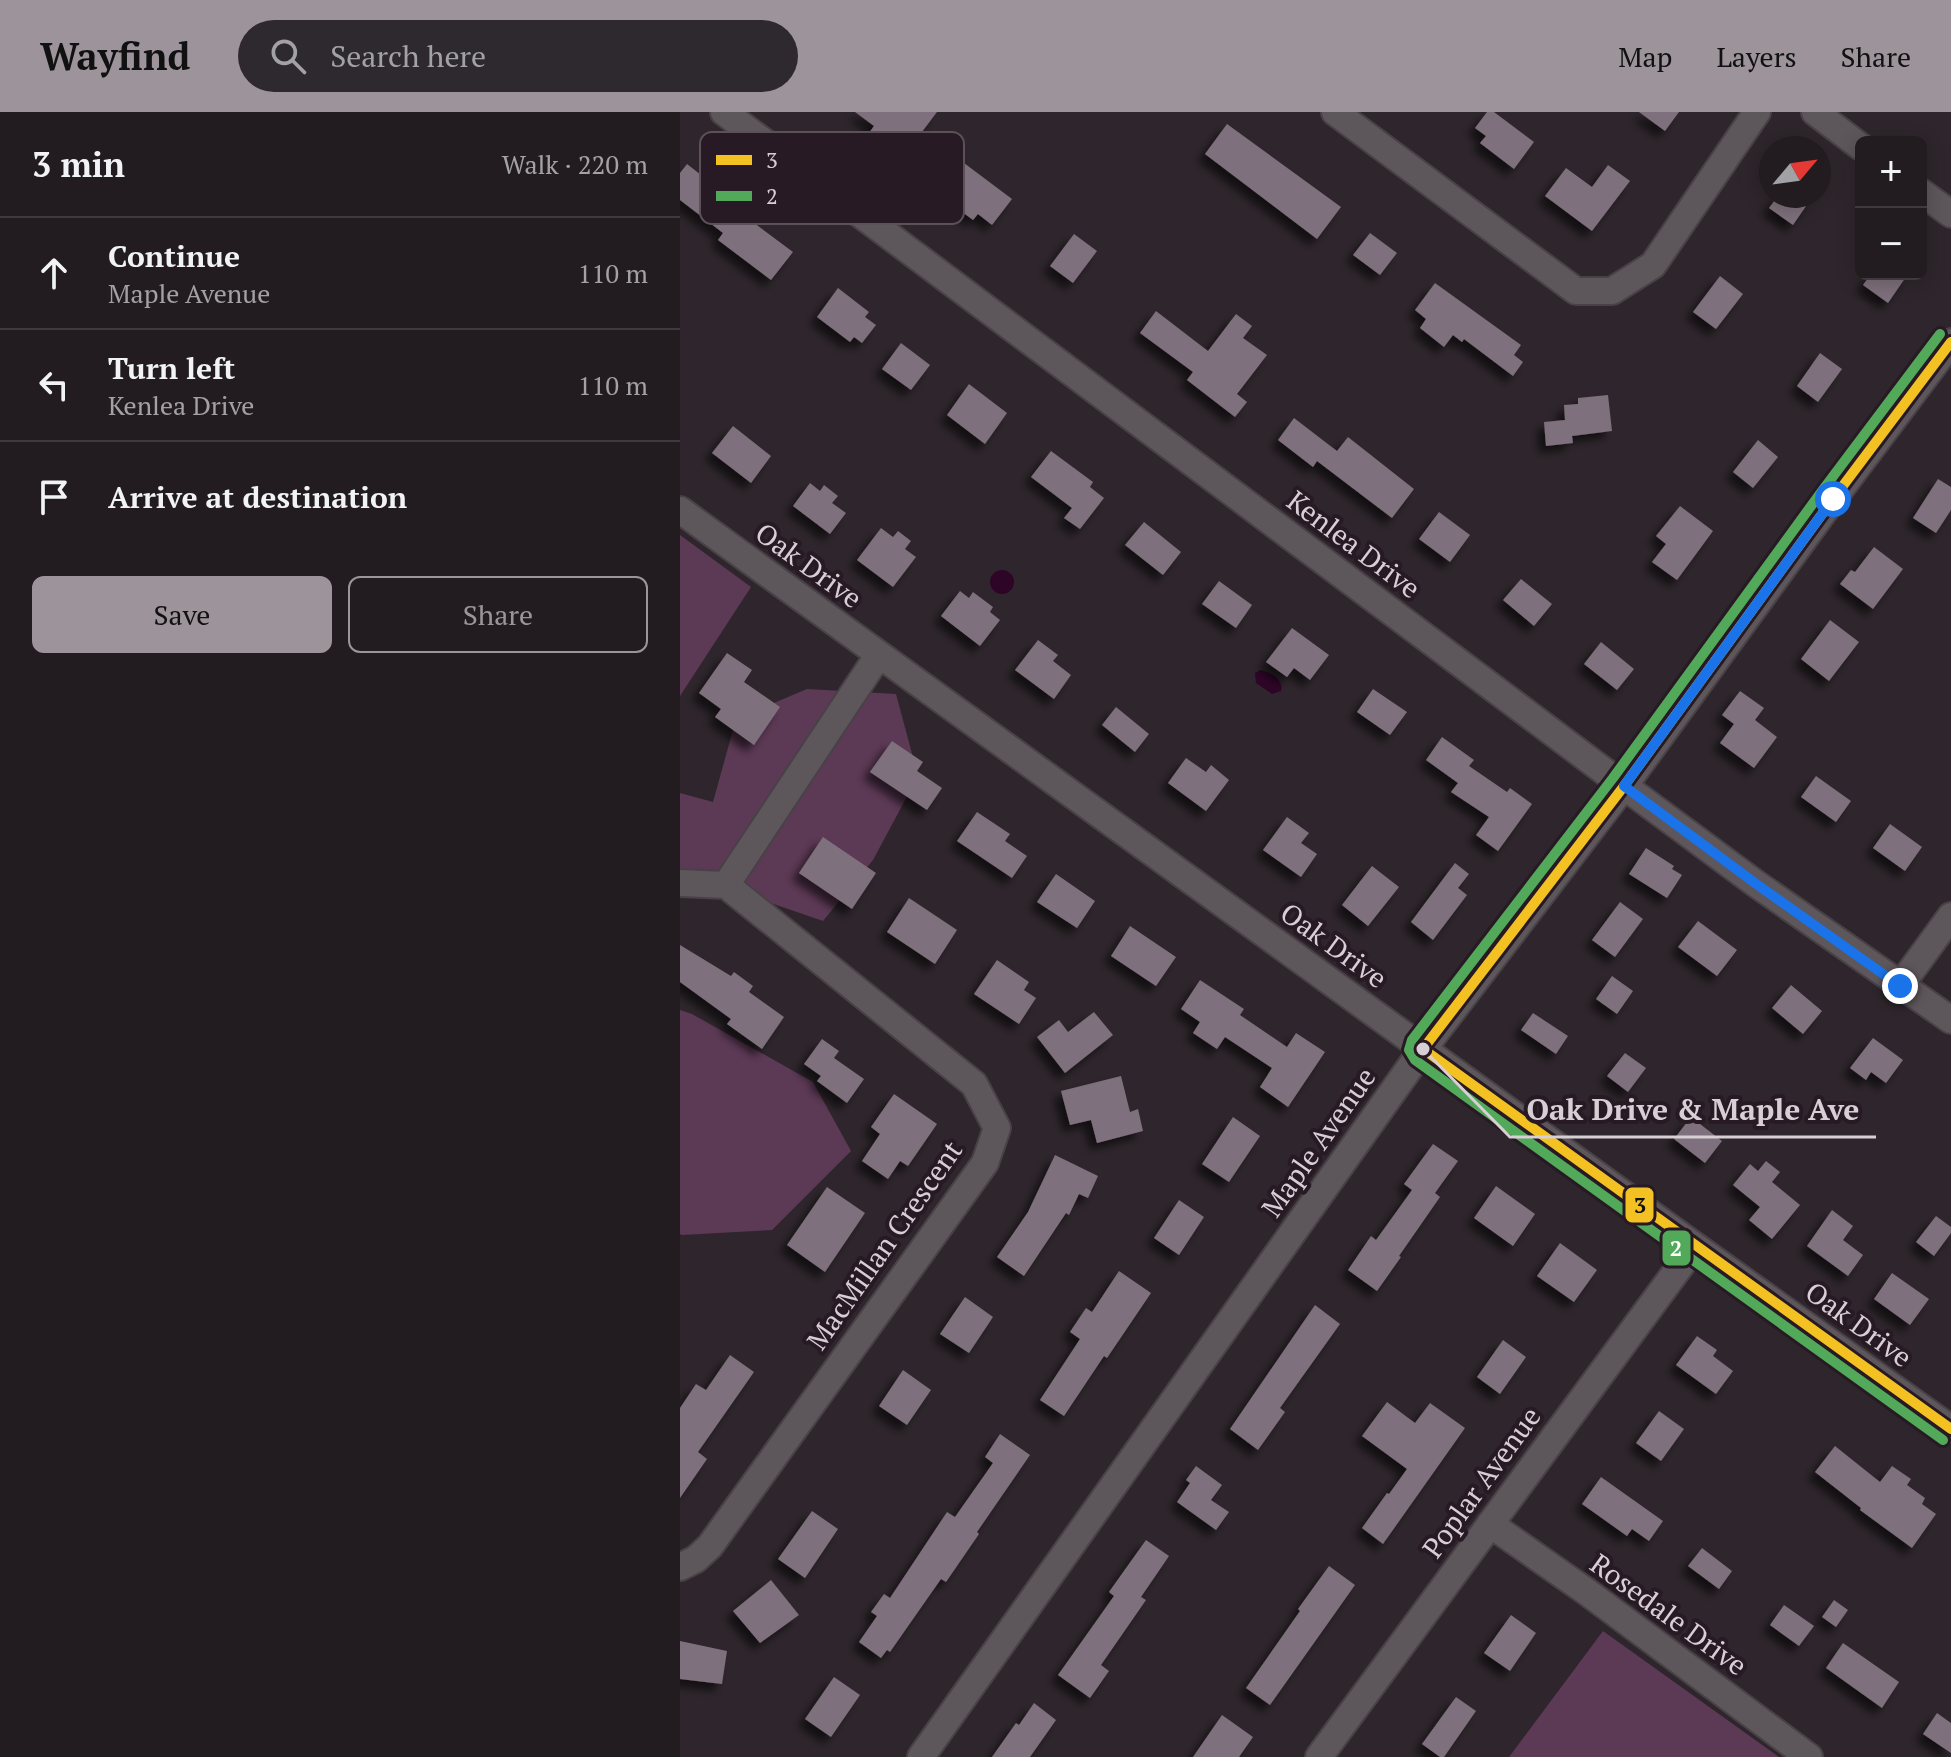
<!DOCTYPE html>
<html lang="en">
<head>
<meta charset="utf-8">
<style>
	body { margin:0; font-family:"PT Serif",serif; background:#2e292e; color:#f1f3f6 }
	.controls { position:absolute; right:24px; top:24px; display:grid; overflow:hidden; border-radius:12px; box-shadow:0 4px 20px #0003 }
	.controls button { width:72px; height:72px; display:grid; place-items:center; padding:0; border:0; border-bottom:2px solid #3f3a3f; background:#221c21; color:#f1f3f6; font:40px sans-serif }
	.compass { position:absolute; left:1079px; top:24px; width:72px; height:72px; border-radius:50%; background:#221c21; box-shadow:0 4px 20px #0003; rotate:61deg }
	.stop { position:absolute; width:24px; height:24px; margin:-18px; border:6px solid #1a73e8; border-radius:50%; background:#fff }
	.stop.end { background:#1a73e8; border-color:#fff; box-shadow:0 2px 8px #0008 }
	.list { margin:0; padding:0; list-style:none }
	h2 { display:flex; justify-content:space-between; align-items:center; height:104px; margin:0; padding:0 32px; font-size:34px }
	h2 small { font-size:26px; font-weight:400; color:#a2a1a5 }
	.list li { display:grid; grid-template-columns:52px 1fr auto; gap:24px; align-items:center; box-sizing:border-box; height:112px; padding:0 32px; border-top:2px solid #3f3a3f }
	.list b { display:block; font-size:30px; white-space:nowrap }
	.list p { margin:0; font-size:26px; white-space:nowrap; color:#a2a1a5 }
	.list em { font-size:26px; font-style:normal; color:#a2a1a5 }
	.actions { display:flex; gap:16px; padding:24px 32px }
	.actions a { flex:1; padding:18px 0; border:2px solid #9c949a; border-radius:12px; text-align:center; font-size:28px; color:#9c949a }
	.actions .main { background:#9c949a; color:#111 }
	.icon { flex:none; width:44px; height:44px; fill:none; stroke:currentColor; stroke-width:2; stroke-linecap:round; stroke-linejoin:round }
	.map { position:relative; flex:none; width:1271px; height:1645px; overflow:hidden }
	header { display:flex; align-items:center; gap:48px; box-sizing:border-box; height:112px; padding:0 40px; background:#9c949a; color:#111 }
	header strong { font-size:38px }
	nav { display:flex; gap:44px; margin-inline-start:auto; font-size:28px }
	.search { width:560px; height:72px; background:#2e292e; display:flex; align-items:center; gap:20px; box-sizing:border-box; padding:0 28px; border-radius:44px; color:#a2a1a5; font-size:30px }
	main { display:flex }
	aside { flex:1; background:#221c21 }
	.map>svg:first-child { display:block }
</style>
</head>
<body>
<header>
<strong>Wayfind</strong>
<div class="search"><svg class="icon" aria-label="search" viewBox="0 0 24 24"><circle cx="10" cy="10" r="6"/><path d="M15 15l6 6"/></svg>Search here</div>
<nav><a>Map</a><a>Layers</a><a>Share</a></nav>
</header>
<main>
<aside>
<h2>3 min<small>Walk · 220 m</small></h2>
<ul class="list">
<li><svg class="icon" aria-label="ahead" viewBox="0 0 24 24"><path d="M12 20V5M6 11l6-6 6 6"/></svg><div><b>Continue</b><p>Maple Avenue</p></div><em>110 m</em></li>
<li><svg class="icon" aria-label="left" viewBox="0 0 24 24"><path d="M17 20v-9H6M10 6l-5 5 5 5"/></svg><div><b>Turn left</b><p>Kenlea Drive</p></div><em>110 m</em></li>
<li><svg class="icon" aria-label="arrive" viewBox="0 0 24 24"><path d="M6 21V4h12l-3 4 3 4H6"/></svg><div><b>Arrive at destination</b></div></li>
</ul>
<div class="actions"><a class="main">Save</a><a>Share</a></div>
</aside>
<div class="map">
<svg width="1271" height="1645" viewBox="0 0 1271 1645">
	<defs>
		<filter id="shadow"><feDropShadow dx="-7" dy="7" stdDeviation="4" flood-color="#0009"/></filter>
	</defs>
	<rect width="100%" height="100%" fill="#2e262c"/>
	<path fill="#5c3955" d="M0,423l71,52 -71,109z
		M127,577l89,5 22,82 -45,84 -50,61 -143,-49v-79l33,9 23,-83z
		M0,898l12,4 121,68 38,69 -79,79 -90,5 -2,-1z
		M923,1519l176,126h-270z"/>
	<path fill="#2e0527" d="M310 470a12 12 0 1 1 24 0a12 12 0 1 1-24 0Z
		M580,558c11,2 24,10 21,21l-9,3 -16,-11 -1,-10z"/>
	<path fill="#7e707b" filter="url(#shadow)" d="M175,0h82l-31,41 -11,-9 -4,5 -22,-16 5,-7z
		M807,0h7l40,30 -20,27 -34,-26 6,-7 -11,-8z
		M959,0h40l-14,19z
		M547,12l114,83 -24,32 -112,-85z
		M276,45l56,42 -20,26 -14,-11 -5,6 -20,-15 2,-3 -21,-16z
		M7,52l32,25 -4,5 78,58 -22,28 -53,-40 5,-7 -43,-33v-27z
		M928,53l22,16 -38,50 -47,-35 21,-28 26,19z
		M1098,84h35l-20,29 -24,-17z
		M690,121l27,20 -17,22 -27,-20z
		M394,122l23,17 -24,32 -23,-17z
		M1191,162h37l-20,29 -25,-18z
		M1040,164l23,18 -27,35 -23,-17z
		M755,171l86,62 -7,10 9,7 -10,14 -49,-37 -2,3 -9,-7 -9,12 -24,-19 6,-9 -11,-9z
		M158,176l31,24 -4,5 11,8 -14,18 -8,-6 -4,5 -33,-25z
		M476,199l52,40 28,-37 16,12 -9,12 24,17 -30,39 10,8 -12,15 -48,-37 6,-8 -53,-39z
		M221,231l29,22 -19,25 -29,-21z
		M1140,241l22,16 -24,33 -21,-16z
		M289,272l38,29 -22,31 -38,-29z
		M928,283l4,36 -40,5 1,7 -27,3 -2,-24 21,-2 -1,-15 14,-1v-6z
		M614,306l43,33 11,-14 66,52 -22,29 -75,-57 -4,6 -35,-27z
		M53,314l38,30 -20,27 -39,-30z
		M1078,328l20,17 -25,31 -20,-16z
		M371,339l42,31 -3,5 14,11 -24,31 -16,-11 8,-10 -41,-31z
		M1258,367l13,8v23l-15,23 -23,-15z
		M130,371l10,8 4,-6 14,11 -6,7 14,10 -16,21 -37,-28z
		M1000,394l33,25 -36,49 -25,-18 14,-18 -10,-8z
		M759,400l31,23 -20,27 -31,-23z
		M464,410l37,30 -18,23 -38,-30z
		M201,416l12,9 5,-6 13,10 -6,8 11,8 -23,30 -36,-27z
		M1194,435l29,22 -30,40 -33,-25 11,-14 4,2z
		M841,467l31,25 -18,22 -31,-26z
		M539,469l33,24 -16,23 -34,-24z
		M280,479l9,7 4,-6 20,15 -3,5 10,8 -20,26 -39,-30z
		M1150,508l29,22 -30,39 -28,-22z
		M612,516l37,27 -19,25 -16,-12 -7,9 -21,-15z
		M358,528l20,15 -5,6 18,14 -17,24 -39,-29z
		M921,530l33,27 -17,21 -33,-26z
		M47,541l25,17 -8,12 36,25 -26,38 -39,-28 6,-8 -22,-16z
		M693,577l34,23 -17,23 -33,-23z
		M1060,579l24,17 -9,12 22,17 -23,31 -34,-25 14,-19 -12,-9z
		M436,595l33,27 -14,18 -33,-27z
		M762,625l32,23 -5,6 38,26 3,-4 22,16 -34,47 -22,-16 13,-18 -38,-25 7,-9 -32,-23z
		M212,629l31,21 -6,9 25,17 -15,22 -57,-38z
		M506,646l20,14 5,-7 18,15 -23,31 -38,-28z
		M1136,664l35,25 -15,21 -35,-25z
		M297,700l33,22 -5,7 22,15 -15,22 -55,-37z
		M607,705l22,16 -8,10 16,11 -16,23 -38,-27z
		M1210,712l32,23 -17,24 -32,-23z
		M143,725l53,36 -24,36 -53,-36z
		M966,736l28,18 -2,3 10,6 -15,23 -38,-24z
		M775,751l14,11 -11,14 9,7 -34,45 -22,-18z
		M692,754l27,21 -31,39 -26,-21z
		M376,762l39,27 -18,27 -40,-26z
		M229,786l48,32 -22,34 -48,-32z
		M940,790l23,17 -28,38 -23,-17z
		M1018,809l39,29 -20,26 -39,-29z
		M450,814l46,31 -20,29 -45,-30z
		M0,833l51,31 3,-4 19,14 -4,6 35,25 -22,32 -35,-25 4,-5 -51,-37z
		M317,848l32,22 -5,8 12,8 -17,26 -45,-30z
		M932,864l21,15 -16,23 -21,-15z
		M520,868l44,29 -4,6 47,32 9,-14 29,19 -37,55 -28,-20 12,-19 -47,-31 -8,12 -24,-16 7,-11 -19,-13z
		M1111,873l31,26 -19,23 -31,-26z
		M414,900l19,23 -48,38 -28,-36 22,-17 9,12z
		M853,901l35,23 -12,18 -35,-24z
		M1193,926l30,22 -17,23 -15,-11 -5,8 -16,-12z
		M142,927l17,12 -5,7 30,21 -17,24 -30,-22 4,-5 -17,-12z
		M945,941l21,15 -18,24 -21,-16z
		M441,964l9,36 8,-3 5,22 -46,12 -6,-23 -21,5 -9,-34z
		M214,982l43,30 -29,42 -8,-5 -12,18 -26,-18 18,-27 -9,-7z
		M553,1005l27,19 -31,46 -27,-18z
		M1011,1005l31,24 -17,22 -31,-24z
		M753,1032l25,17 -23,32 5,4 -41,59 2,1 -24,34 -29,-21 23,-34 5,4 36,-50 -8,-6z
		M375,1043l43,21 -10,22 -9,-4 -10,21 -3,-2 -42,63 -27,-19 31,-45z
		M1086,1049l14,11 -8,10 28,23 -28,34 -23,-19 11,-13 -27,-22 17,-21 8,7z
		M816,1074l39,28 -22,32 -39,-28z
		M147,1075l38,26 -40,59 -38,-27z
		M499,1088l25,17 -25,38 -25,-17z
		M1152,1098l21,16 -10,14 20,15 -15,21 -41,-30z
		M1256,1104l15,11v6l-17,23 -18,-14z
		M880,1131l37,27 -23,32 -37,-26z
		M439,1159l32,22 -44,65 -3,-2 -40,60 -24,-16 40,-61 -10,-7 16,-24 6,4z
		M1212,1161l37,26 -19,26 -36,-26z
		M285,1185l28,20 -24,36 -29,-19z
		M635,1193l25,19 -60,84 5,4 -27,38 -28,-21z
		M1017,1224l20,14 -4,6 20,15 -17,23 -40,-29z
		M823,1228l23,17 -26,37 -23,-17z
		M50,1243l24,17 -56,80 9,7 -27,39v-90l16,-24 10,6z
		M223,1258l28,20 -24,35 -28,-19z
		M707,1290l28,21 15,-20 35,25 -82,116 -21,-16 25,-35 2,1 18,-25 -45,-33z
		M979,1299l25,18 -23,32 -25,-18z
		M320,1322l30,21 -53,77 2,2 -33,48 -5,-3 -51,73 -3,-2 -6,8 -22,-16 18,-26 -6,-4 13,-18 6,4 57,-86 8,5 38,-54 -8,-6z
		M1155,1334l45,36 12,-16 19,13 -4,6 18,13 -3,6 14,10 -24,34 -52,-38 1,-2 -46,-36z
		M516,1354l26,19 -11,15 18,12 -13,18 -39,-28 13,-19 -4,-3z
		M921,1365l62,44 -14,20 -17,-12 -5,7 -45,-32z
		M132,1399l26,18 -33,49 -27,-19z
		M466,1428l23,16 -28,41 5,3 -45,65 8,6 -19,27 -32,-23 56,-79 -5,-4z
		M1022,1436l30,23 -13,18 -31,-23z
		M649,1454l26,19 -85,120 -24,-17 54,-77 -2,-2z
		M91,1468l28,35 -39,28 -27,-32z
		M1154,1488l14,10 -12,17 -14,-10z
		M1104,1493l30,21 -15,20 -29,-21z
		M831,1503l25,18 -26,38 -26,-18z
		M0,1529l47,10 -5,33 -42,-5z
		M1163,1531l56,39 -17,26 -56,-40z
		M154,1565l26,18 -29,42 -26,-18z
		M776,1585l20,14 -32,46h-4l-18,-13z
		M354,1591l22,17 -26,37h-38l24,-34 3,2z
		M1257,1601l14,10v30l-28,-19z
		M542,1603l31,22 -14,20h-46z"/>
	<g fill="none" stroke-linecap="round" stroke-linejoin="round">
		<g stroke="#484246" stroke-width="30">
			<path id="minor" d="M44,0l900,674 131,97 196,137
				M655,0l241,179h36l41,-26 104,-153
				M1135,0l46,35
				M1241,80l30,22
				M0,398l1015,736 256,183
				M0,771l46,2 248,199 23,44 -12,35 -275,383 -14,13 -16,8
				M46,773l152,-229
				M1220,874l51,-70
				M810,1412l97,68 222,165
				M241,1645l502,-708 201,-263 209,-287 118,-157
				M639,1645l376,-511"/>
		</g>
		<use href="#minor" stroke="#5d565b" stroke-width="26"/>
		<g stroke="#271a24" stroke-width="16">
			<path id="bus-1" d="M1271,230l-118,157 -209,287 -201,263 528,380"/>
		</g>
		<g stroke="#271a24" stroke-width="16">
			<path id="bus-2" d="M1260,222l-118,157 -209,287 -201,262 -3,10 6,10 528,380"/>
		</g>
		<use href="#bus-1" stroke="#f4c123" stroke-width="10"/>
		<use href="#bus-2" stroke="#52a959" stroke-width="10"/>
	</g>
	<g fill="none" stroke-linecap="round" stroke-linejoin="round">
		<path stroke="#1a73e8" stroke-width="10" d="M1153,387l-209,287 131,97 145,103"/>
	</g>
	<g text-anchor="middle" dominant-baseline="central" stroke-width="8" stroke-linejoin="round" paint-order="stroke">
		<g font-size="28" fill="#d8cfd5" stroke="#271a24">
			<text transform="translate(674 432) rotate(37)">Kenlea Drive</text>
			<text transform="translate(129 453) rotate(36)">Oak Drive</text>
			<text transform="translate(654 833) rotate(36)">Oak Drive</text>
			<text transform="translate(638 1030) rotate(-55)">Maple Avenue</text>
			<text transform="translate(204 1133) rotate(-55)">MacMillan Crescent</text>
			<text transform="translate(1179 1212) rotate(36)">Oak Drive</text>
			<text transform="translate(801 1370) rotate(-54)">Poplar Avenue</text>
			<text transform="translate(989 1502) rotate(36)">Rosedale Drive</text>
		</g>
	</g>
	<rect x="20" y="20" width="264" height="92" rx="12" fill="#271a24" stroke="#5c5059" stroke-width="2"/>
	<rect x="36" y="43" width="36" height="10" fill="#f4c123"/>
	<rect x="36" y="79" width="36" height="10" fill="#52a959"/>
	<g font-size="22" fill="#d8cfd5">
		<text x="86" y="56">3</text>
		<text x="86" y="92">2</text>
	</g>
	<path fill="none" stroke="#d8cfd5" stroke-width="3" d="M743 937L830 1025H1196"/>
	<circle fill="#d8cfd5" stroke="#271a24" stroke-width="3" cx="743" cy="937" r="8"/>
	<g font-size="30" text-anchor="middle" font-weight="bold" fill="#d8cfd5" stroke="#271a24" stroke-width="8" stroke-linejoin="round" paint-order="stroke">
		<text x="1013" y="1008">Oak Drive &amp; Maple Ave</text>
	</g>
	<g stroke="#271a24" stroke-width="3">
		<rect x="944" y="1074" width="31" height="38" rx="8" fill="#f4c123"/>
		<rect x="981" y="1117" width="31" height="38" rx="8" fill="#52a959"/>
	</g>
	<g font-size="22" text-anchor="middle" font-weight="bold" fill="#fff">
		<text x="996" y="1144">2</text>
	</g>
	<g font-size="22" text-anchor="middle" font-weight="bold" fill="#111">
		<text x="960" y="1101">3</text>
	</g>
</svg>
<div class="controls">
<button>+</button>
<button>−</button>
</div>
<svg class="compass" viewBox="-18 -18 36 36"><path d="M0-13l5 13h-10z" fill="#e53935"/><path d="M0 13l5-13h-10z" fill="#a2a1a5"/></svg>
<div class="stop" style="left:1153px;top:387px"></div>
<div class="stop end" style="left:1220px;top:874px"></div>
</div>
</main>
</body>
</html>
